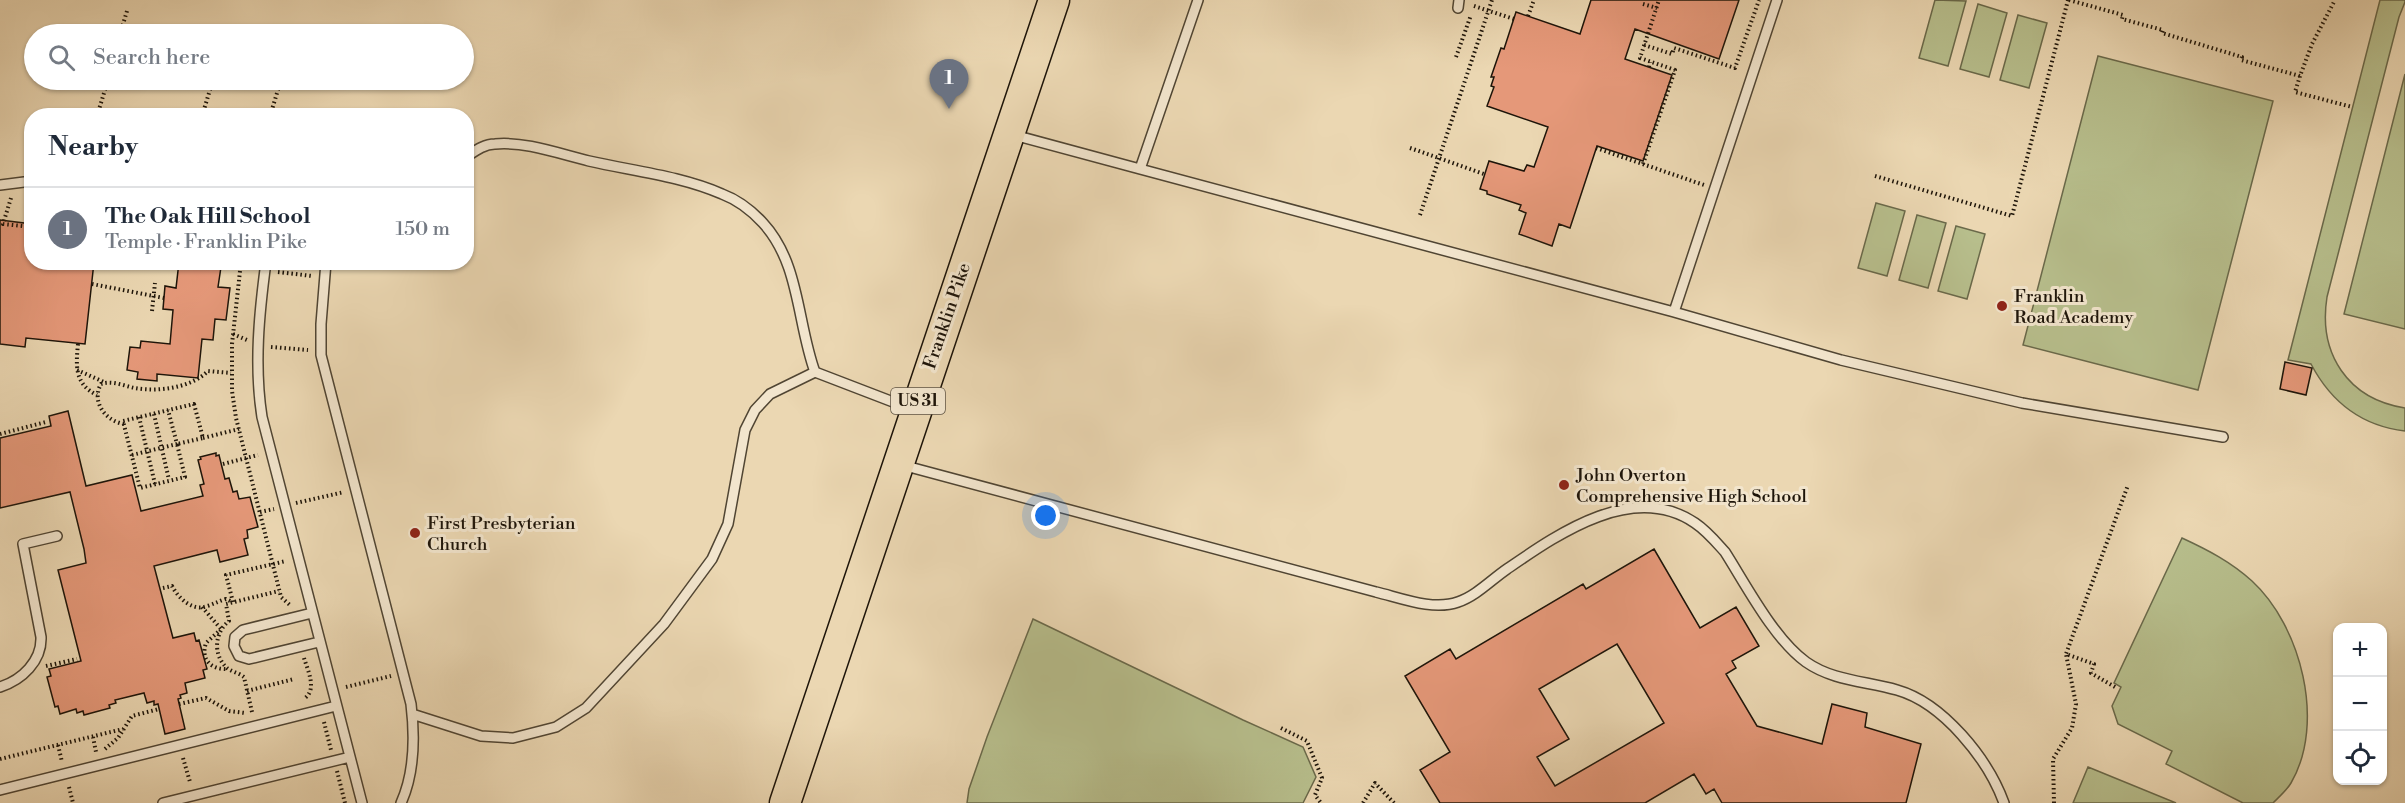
<!DOCTYPE html>
<html lang="en">
<head>
<meta charset="utf-8">
<style>
	body { margin:0; font-family:"Libre Bodoni",serif; background:#f6f6f7; color:#1f2937 }
	.controls { position:absolute; right:18px; bottom:18px; display:grid; overflow:hidden; border-radius:12px; box-shadow:0 2px 4px #0004 }
	.controls button { width:54px; height:54px; display:grid; place-items:center; padding:0; border:0; border-bottom:2px solid #e0e1e3; background:#fff; color:#1f2937; font:30px sans-serif }
	.you { position:absolute; left:1046px; top:516px; width:21px; height:21px; margin:-15px; border:4px solid #fff; border-radius:50%; background:#1a73e8; box-shadow:0 0 0 9px #1a73e833 }
	.badge { display:grid; place-items:center; width:39px; height:39px; border-radius:50%; background:#1a73e8; color:#fff; font-size:20px; font-weight:700 }
	.pin { position:absolute; translate:-50% -50px; filter:drop-shadow(0 2px 3px #0008) }
	.pin::after { content:''; position:absolute; top:32px; width:21px; height:18px; background:inherit; clip-path:polygon(0 0,100% 0,50% 100%) }
	.list { margin:0; padding:0; list-style:none }
	h2 { display:flex; justify-content:space-between; align-items:center; height:78px; margin:0; padding:0 24px; font-size:26px }
	h2 small { font-size:20px; font-weight:400; color:#747a83 }
	.list li { display:grid; grid-template-columns:39px 1fr auto; gap:18px; align-items:center; box-sizing:border-box; height:84px; padding:0 24px; border-top:2px solid #e0e1e3 }
	.list b { display:block; font-size:22px; white-space:nowrap }
	.list p { margin:0; font-size:20px; white-space:nowrap; color:#747a83 }
	.list em { font-size:20px; font-style:normal; color:#747a83 }
	.icon { flex:none; width:33px; height:33px; fill:none; stroke:currentColor; stroke-width:2; stroke-linecap:round; stroke-linejoin:round }
	.map { position:relative; flex:none; width:2405px; height:803px; overflow:hidden }
	.search { position:absolute; background:#fff; box-shadow:0 2px 4px #0004; left:24px; top:24px; width:450px; height:66px; display:flex; align-items:center; gap:15px; box-sizing:border-box; padding:0 21px; border-radius:33px; color:#747a83; font-size:22px }
	.panel { position:absolute; background:#fff; box-shadow:0 2px 4px #0004; left:24px; top:108px; width:450px; height:162px; border-radius:24px }
	.map>svg:first-child { display:block }
</style>
</head>
<body>
<div class="map">
<svg width="2405" height="803" viewBox="0 0 2405 803">
	<rect width="100%" height="100%" fill="#ebd7b2"/>
	<filter id="stains"><feTurbulence type="fractalNoise" baseFrequency=".00333" numOctaves="4"/><feColorMatrix values="0 0 0 0 .2 0 0 0 0 .09 0 0 0 0 .02 0 0 0 .5 -.17"/></filter>
	<radialGradient id="worn" r=".72"><stop offset=".6" stop-color="#630" stop-opacity="0"/><stop offset="1" stop-color="#630" stop-opacity=".3"/></radialGradient>
	<path fill="#b7be8c" stroke="#6a694a" stroke-width="1.5" d="M1935,0l31,1 -18,65 -29,-8z
		M2380,0h25v2l-6,15 -72,280c-9,57 21,102 78,111v23c-43,-5 -74,-29 -94,-67l-23,-4z
		M1978,4l29,9 -18,64 -29,-8z
		M2018,15l29,8 -18,65 -29,-8z
		M2098,56l175,45 -75,289 -175,-45z
		M2405,74v255l-61,-15z
		M1876,203l29,8 -18,65 -29,-8z
		M1917,215l29,8 -18,65 -29,-8z
		M1956,226l29,8 -18,65 -29,-8z
		M2182,538c26,12 49,24 70,43 49,45 74,142 39,202 -4,7 -12,14 -18,20h-30l-77,-39 6,-13 -54,-27 -6,-18 9,-19 -7,-4z
		M1033,619l210,101 60,27 13,30 -13,26h-336l2,-14 18,-52z
		M2088,767l88,36h-103z"/>
	<path fill="#e59879" stroke="#1d1409" stroke-width="1.5" fill-rule="evenodd" d="M1591,0h148l-20,59 -84,-30 -10,30 47,16 -29,86 -46,-15 -27,82 -11,-4 -7,22 -33,-12 7,-21 -7,-3 2,-5 -34,-11v-3l-7,-2 9,-28 35,10 3,-6 7,2 14,-40 -61,-21 7,-19 -3,-1 3,-9h-3l10,-29 3,1 12,-37 64,22z
		M0,220l32,4v38h62l-9,82 -59,-6 -1,9 -25,-3z
		M179,262h28v3l14,2 -3,20 12,1 -4,32 -11,-1 -2,21 -11,-1 -4,39 -41,-4v7l-20,-2 1,-7 -11,-2 3,-23 10,1 1,-7 29,3 3,-34 -10,-1 2,-23 11,2z
		M2285,362l27,6 -6,27 -26,-6z
		M68,411l18,75 46,-11 9,36 62,-15 -3,-11 4,-1 -6,-24 3,-1 -1,-2 16,-4v3l3,-1 6,24 4,-1 4,14 4,-1 2,8 11,-2 8,30 -11,3 1,8 -4,1 4,16 -28,7 -3,-12 -63,16 19,72 21,-5 2,8 3,-1 8,29 -4,1 2,8 -20,5 2,10 -7,2 1,3 -3,1 7,30 -20,5 -7,-30 -4,1v-4l-7,2 -3,-10 -29,7 1,3 -7,2 1,3 -26,7 -1,-4 -6,2 -1,-4 -16,5 -2,-8 -3,1 -8,-30 4,-1 -2,-7 32,-8 -23,-91 28,-7 -2,-14 -14,-57 -70,16v-70l51,-12 -2,-10z
		M1654,549l46,79 36,-21 23,39 -27,15 4,7 -10,6 31,52 65,18 10,-40 35,9 -2,14 56,17 -15,59h-184l-8,-14 -8,5 -12,-20 -49,29h-205l-20,-33 30,-18 -45,-76 45,-27 6,10 127,-75 3,5zM1617,644l47,79 -109,63 -18,-29 32,-18 -30,-50z"/>
	<g fill="none" stroke-linecap="round" stroke-linejoin="round">
		<g stroke="#504533" stroke-width="12">
			<path id="service" d="M1458,8l1,-8
				M1014,135l126,34 58,-169
				M1140,169l534,143 103,-312
				M0,185l32,-4
				M266,262c-7,52 -12,104 -4,155l100,386
				M326,262l-5,62v31l90,349c4,33 4,68 -10,99
				M1674,312l167,48 181,43 201,34
				M815,372l99,38
				M902,465l474,127c25,6 57,19 82,10 18,-6 33,-22 49,-33 51,-35 126,-88 188,-46 12,8 21,19 30,29 21,33 49,87 81,110 27,19 60,19 91,28 46,13 91,69 107,113
				M312,613l-69,17 -8,7 -1,9 5,10 10,3 70,-17
				M0,687c22,-7 42,-26 41,-50l-18,-93 34,-8
				M412,714l69,22 32,2 43,-11 30,-19 78,-84 48,-65 16,-35 17,-94 10,-20 15,-16 45,-22c-18,-49 -15,-109 -52,-149 -11,-12 -25,-23 -41,-29 -41,-18 -89,-23 -133,-33 -29,-7 -64,-20 -94,-17 -11,0 -20,7 -29,13
				M0,790l336,-84
				M163,803l187,-46"/>
		</g>
		<g stroke="#1d1409" stroke-width="33">
			<path id="primary" d="M785,803l269,-803"/>
		</g>
		<path stroke="#1d1409" stroke-width="4" stroke-dasharray="1.5 3" stroke-linecap="butt" d="M2069,0l54,15 -1,4 41,11 -1,3 80,24 -1,3 59,16 12,-32 23,-44
			M1643,4l14,4
			M1474,6l40,13
			M1528,16l6,-16
			M120,34l7,-23
			M1644,45l28,9 2,-6 61,20 24,-68
			M1456,57l15,-42
			M1649,67l1,-5
			M2300,76l-5,16 57,15
			M97,116l11,-36
			M202,116l11,-36
			M270,116l11,-36
			M1410,148l74,26
			M1596,148l108,37
			M1643,164l32,-94 -35,-12 19,-58
			M1875,176l137,40 56,-216
			M11,198l-8,26 29,3
			M1420,215l72,-215
			M241,262l-9,82v47l4,27 45,179 9,8
			M278,272l34,4
			M92,284l72,14
			M152,311l3,-28
			M233,334l14,6
			M78,344c-2,21 -4,40 19,51
			M271,347l37,3
			M77,370l27,12
			M194,404l9,34 -26,6 8,33 -45,11 -17,-67z
			M154,414l15,66
			M139,417l16,67
			M124,424c-19,-3 -33,-23 -23,-40 11,-4 23,2 34,4 23,4 56,0 73,-17l23,2
			M0,434l46,-12
			M203,438l36,-9
			M132,455l45,-11 -9,-34
			M223,464l35,-9
			M296,503l48,-11
			M260,512l14,-3
			M163,588l9,-2c6,12 21,26 35,20 7,-2 12,-5 19,-7l6,3
			M233,602l-7,-27 60,-14
			M202,607l19,22
			M218,632l-12,11c-6,17 6,27 22,26
			M304,658c4,13 13,31 1,40
			M46,666l31,-7
			M346,687l45,-11
			M2115,687l-24,-14 3,-9 -28,-10 62,-169
			M247,691l47,-12
			M179,704l27,-6 23,13 16,2
			M252,712l-8,-35c-5,-4 -12,-5 -17,-9 -15,-14 -12,-36 2,-47l-3,-17 53,-13
			M324,722l7,28
			M1281,728l26,13 15,37 -7,17 6,8
			M93,737l3,15 2,-1
			M58,745l4,17
			M105,749l13,-11 14,-22 27,-7
			M183,758l7,24
			M0,759l123,-30
			M337,771l8,32
			M69,787l4,16
			M1363,803l12,-20 19,20
			M2054,803l-1,-44 19,-31 4,-24 -10,-50"/>
		<use href="#service" stroke="#f2e5cd" stroke-width="9"/>
		<use href="#primary" stroke="#ebd7b2" stroke-width="30"/>
	</g>
	<g fill="#8f2418" stroke="#f2e5cd" stroke-width="2">
		<circle cx="2002" cy="306" r="6"/>
		<circle cx="1564" cy="485" r="6"/>
		<circle cx="415" cy="533" r="6"/>
	</g>
	<g text-anchor="middle" dominant-baseline="central" stroke-width="6" stroke-linejoin="round" paint-order="stroke">
		<rect fill="#f2e5cd" stroke="#5d5344" stroke-width="1.5" x="891" y="388" width="54" height="26" rx="4.5"/>
		<g font-size="16" font-weight="bold" fill="#1d1409">
			<text x="918" y="401">US 31</text>
		</g>
		<g font-size="18" fill="#1d1409" stroke="#f2e5cd" text-anchor="start">
			<text x="2014" y="296">Franklin<tspan x="2014" dy="21">Road Academy</tspan></text>
			<text x="1576" y="475">John Overton<tspan x="1576" dy="21">Comprehensive High School</tspan></text>
			<text x="427" y="523">First Presbyterian<tspan x="427" dy="21">Church</tspan></text>
		</g>
		<g font-size="18" fill="#1d1409" stroke="#f2e5cd">
			<text transform="translate(947 316) rotate(-71)">Franklin Pike</text>
		</g>
	</g>
	<rect width="100%" height="100%" filter="url(#stains)"/>
	<rect width="100%" height="100%" fill="url(#worn)"/>
</svg>
<div class="controls">
<button>+</button>
<button>−</button>
<button><svg class="icon" aria-label="locate" viewBox="0 0 24 24"><circle cx="12" cy="12" r="6"/><path d="M12 2v4M12 18v4M2 12h4M18 12h4"/></svg></button>
</div>
<div class="you"></div>
<div class="pin badge" style="left:949px;top:109px;background:#6b7280">1</div>
<div class="search"><svg class="icon" aria-label="search" viewBox="0 0 24 24"><circle cx="10" cy="10" r="6"/><path d="M15 15l6 6"/></svg>Search here</div>
<section class="panel">
<h2>Nearby<small></small></h2>
<ul class="list">
<li><span class="badge" style="background:#6b7280">1</span><div><b>The Oak Hill School</b><p>Temple · Franklin Pike</p></div><em>150 m</em></li>
</ul>
</section>
</div>
</body>
</html>
